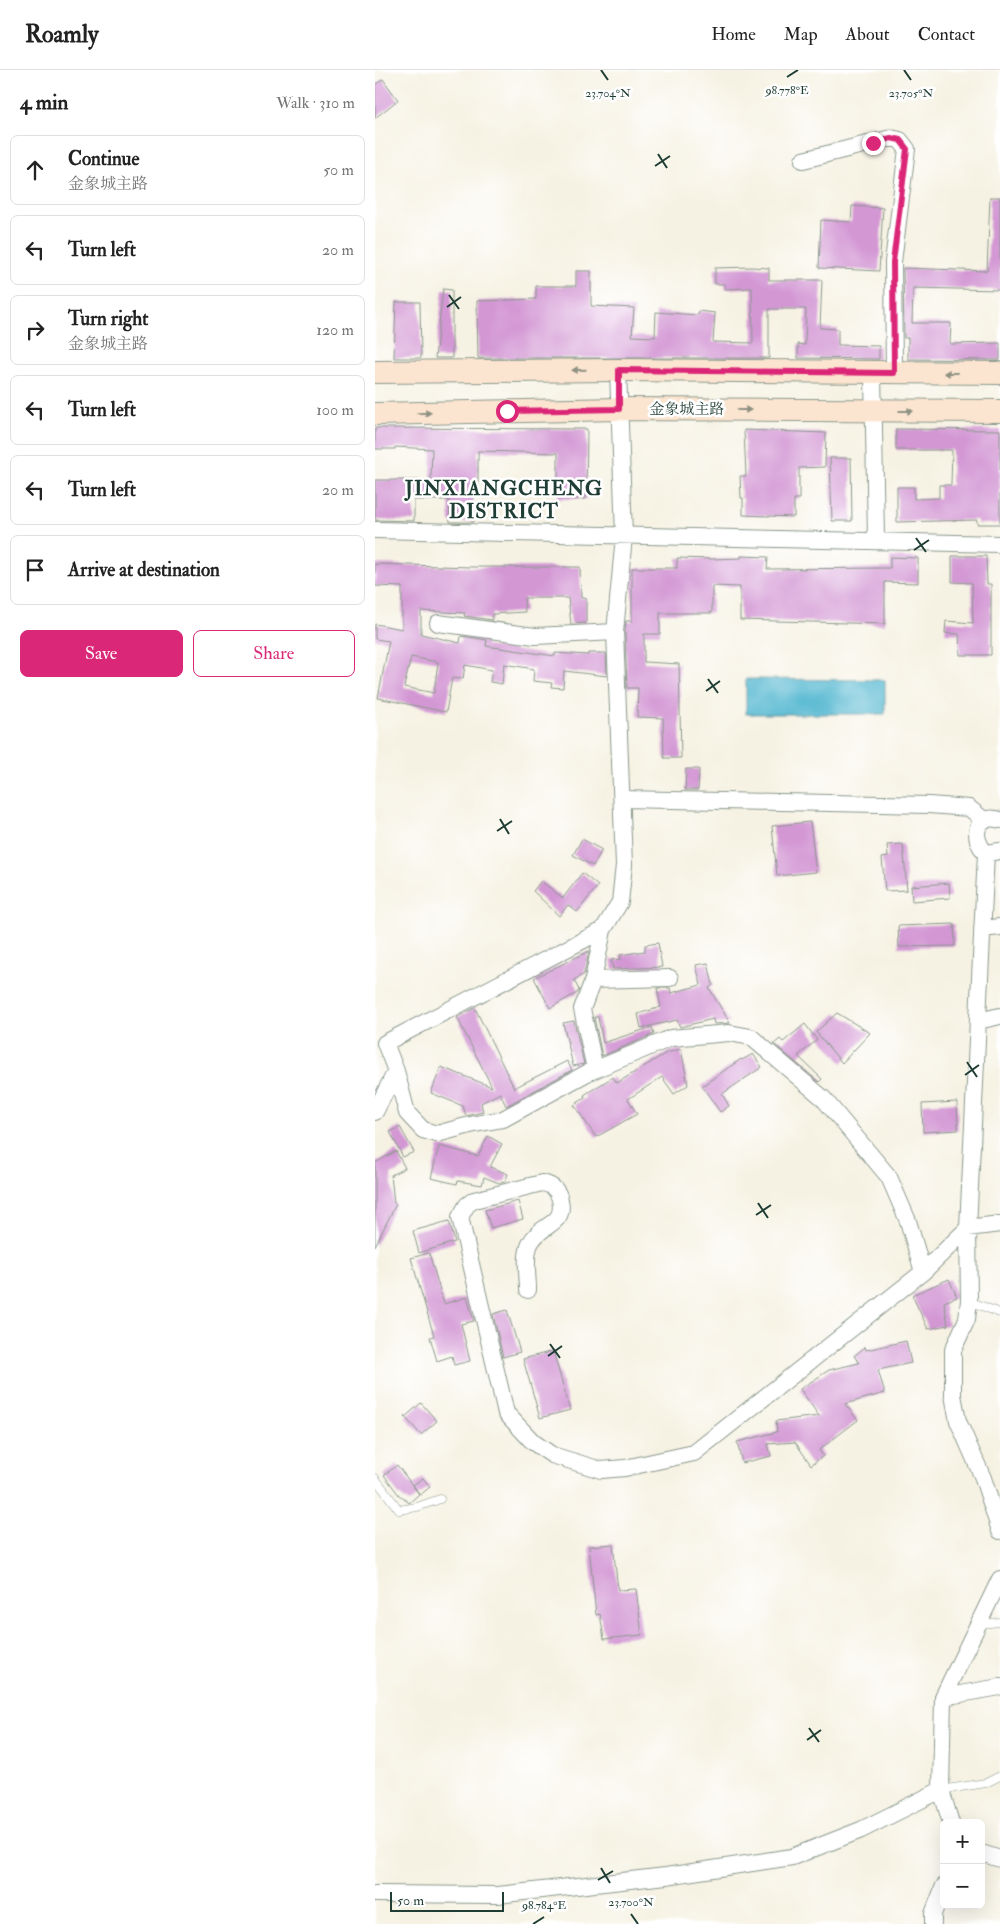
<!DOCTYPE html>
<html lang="en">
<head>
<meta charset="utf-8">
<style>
	body { margin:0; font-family:"IM FELL Double Pica","Noto Serif SC",serif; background:#f2f2f2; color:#222 }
	.controls { position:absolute; right:15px; bottom:15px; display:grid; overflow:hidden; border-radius:8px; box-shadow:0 5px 20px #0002 }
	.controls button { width:45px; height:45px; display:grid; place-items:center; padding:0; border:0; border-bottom:1px solid #e0e0e0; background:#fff; color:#222; font:25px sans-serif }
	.scale { position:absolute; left:15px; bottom:12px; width:114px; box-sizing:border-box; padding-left:5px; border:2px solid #1f3d34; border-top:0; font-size:14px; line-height:18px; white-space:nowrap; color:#1f3d34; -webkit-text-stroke:4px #fff; paint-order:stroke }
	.stop { position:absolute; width:15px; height:15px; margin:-11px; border:4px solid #db2777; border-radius:50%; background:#fff }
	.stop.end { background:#db2777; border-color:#fff; box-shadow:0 1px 5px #0008 }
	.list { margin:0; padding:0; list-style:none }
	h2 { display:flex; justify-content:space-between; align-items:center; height:65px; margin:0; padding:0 20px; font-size:21px }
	h2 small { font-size:16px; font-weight:400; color:#767676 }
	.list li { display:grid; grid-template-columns:32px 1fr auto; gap:15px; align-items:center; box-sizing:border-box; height:70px; margin:0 10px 10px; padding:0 10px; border:1px solid #e0e0e0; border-radius:8px }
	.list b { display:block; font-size:19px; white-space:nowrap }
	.list p { margin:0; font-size:16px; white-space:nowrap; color:#767676 }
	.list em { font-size:16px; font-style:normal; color:#767676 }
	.actions { display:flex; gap:10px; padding:15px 20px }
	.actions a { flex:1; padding:11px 0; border:1px solid #db2777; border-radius:8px; text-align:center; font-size:18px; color:#db2777 }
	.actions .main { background:#db2777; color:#fff }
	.icon { flex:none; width:28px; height:28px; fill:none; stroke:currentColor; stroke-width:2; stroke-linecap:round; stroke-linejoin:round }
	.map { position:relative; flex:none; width:625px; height:1854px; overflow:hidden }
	header { display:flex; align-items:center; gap:30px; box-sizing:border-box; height:70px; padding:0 25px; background:#fff; border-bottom:1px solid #e0e0e0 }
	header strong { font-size:24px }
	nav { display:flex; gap:28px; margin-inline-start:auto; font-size:18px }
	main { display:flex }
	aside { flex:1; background:#fff }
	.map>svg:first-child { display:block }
</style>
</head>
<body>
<header>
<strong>Roamly</strong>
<nav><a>Home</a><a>Map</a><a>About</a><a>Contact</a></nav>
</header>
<main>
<aside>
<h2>4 min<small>Walk · 310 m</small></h2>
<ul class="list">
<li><svg class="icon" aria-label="ahead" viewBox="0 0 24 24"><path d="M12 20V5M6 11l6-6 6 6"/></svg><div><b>Continue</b><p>金象城主路</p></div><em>50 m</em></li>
<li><svg class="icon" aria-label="left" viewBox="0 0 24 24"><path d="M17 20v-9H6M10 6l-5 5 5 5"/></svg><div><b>Turn left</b></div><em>20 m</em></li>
<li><svg class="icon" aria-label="right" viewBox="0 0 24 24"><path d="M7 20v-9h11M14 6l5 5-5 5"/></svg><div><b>Turn right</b><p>金象城主路</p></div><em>120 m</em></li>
<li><svg class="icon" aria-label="left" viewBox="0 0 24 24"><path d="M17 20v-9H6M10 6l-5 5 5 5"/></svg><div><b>Turn left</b></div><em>100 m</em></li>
<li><svg class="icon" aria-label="left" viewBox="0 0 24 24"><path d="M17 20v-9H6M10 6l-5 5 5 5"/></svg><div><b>Turn left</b></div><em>20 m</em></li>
<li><svg class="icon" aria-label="arrive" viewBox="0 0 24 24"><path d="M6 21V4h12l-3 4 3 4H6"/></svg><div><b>Arrive at destination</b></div></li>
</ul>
<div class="actions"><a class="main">Save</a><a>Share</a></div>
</aside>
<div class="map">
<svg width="625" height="1854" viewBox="0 0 625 1854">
	<rect width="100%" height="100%" fill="#fff"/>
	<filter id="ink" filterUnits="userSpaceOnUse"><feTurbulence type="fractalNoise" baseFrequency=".02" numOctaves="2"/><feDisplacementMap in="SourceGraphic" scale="10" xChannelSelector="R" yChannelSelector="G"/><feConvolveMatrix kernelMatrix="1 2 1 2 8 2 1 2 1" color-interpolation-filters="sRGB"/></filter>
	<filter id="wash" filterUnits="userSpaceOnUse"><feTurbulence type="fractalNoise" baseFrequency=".0096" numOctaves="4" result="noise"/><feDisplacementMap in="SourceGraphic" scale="20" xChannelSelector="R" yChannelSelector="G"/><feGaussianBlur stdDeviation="1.12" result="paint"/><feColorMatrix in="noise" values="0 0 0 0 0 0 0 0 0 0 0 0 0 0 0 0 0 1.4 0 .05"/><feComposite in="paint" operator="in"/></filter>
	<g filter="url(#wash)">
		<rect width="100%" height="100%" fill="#f6f2e3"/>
		<path fill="#52b7d0" stroke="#387a82" d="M371,609l139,1v34h-139z"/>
		<g id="blocks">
			<path fill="#d397d4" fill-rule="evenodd" d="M8,9l15,21 -23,18v-33z
				M615,127h10v93l-87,-2 -1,35h39l-1,21 50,-1v17l-92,-1v-21h-4l-1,-70 84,3z
				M477,136l31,2 -4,63 -60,-3 2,-48 30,2z
				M376,197l18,1v12h53l-2,48 18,1v16l41,1v13l-81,-1v-14l7,1 1,-36h-37v49h-291l-1,-57 59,-2v-13h40v-15h15v35l43,2 -2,28 23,1 1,-25 42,3 1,-4 16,2 -2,29 40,1 -1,-55 -27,1v-5h-10v-16z
				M68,219l9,1v68h-17z
				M21,232h24l1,56h-27z
				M0,358l212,1 -1,70h-28v-46l-80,-2v41h-5l1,30h-24l-1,-22h-35v21l-39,-1v-40h56l1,-31 -37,-2v2h-20z
				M521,359l104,1v94h-23v-4l-80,2v-35h17v12l25,-1v-13h12l1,-35h-56z
				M369,360l82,3 -1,34 -26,1v31h-5v18l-51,-2v-17h-2l-1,-22h6z
				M455,388h21l1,63h-20z
				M366,486l27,1 -1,12 123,-1v-11l28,1v25l-33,-1v42l-145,-4v-33l-28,-1v27h-52v21h-16v28l35,2 2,94h-17l-1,-40 -26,-1 1,-29h-11l-2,-56 1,-11h6v-53h45v-10l35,1 29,-1z
				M577,486h34l1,28h4v71h-31l-1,-21 -14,-1 1,-12 27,2 -1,-40 -20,-1z
				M0,494l96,3h109l1,31h5v25l-15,1 -3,-26h-44l1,14 -33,2v6l-28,-4 1,-3 -44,-2v23l39,9 1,-7 26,4 -1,6 69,10v-3l33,2v-2h18l1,23 -43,-5 -1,17 -12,-1 1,-4 -19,-2 1,-12 -30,-5 -2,20 -12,-2 2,-12 -27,-5 -2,14 -11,-1 -6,34 -68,-14 11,-57 -14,-2v-15l27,5v-42l-27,-1zM36,587l27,5 -4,31 -30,-6z
				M311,699h13l-1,21h-13z
				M435,752l6,50 -39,4 -5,-50z
				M207,769l20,11 -9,16 -20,-11z
				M528,774l4,46 -22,1 -3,-33 6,-1 -1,-12z
				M207,803l16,13 -21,26 -9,-7 -9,11 -26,-25 8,-10 22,17z
				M574,813l1,15 -38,3 -1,-15z
				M579,854l1,22 -56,1 -1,-21z
				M283,873l4,24 -49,2 -2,-9 10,-1 -1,-4 25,-4v-6z
				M214,881l-5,23 -10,6 5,10 -2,3 -27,15 -16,-30z
				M333,893l5,22 -4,3 21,35 -16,1 -1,-5 -33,8 -3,-7 -36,8 -3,-14 23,-7 -4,-19h13l1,5 30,-8 -5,-20z
				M100,938l39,80 53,-27 5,9 -66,36 -6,-13 -19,10 2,9 -17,4 -3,-10 -32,-13 10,-26 51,20 -35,-70z
				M462,943l33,20 -28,30 -26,-31z
				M219,947h4l5,26 49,-16 2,7 -52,22z
				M199,951l10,43 -11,2 -10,-43z
				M430,954l12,16 -19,16 24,23 -3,3 -45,-38 6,-5 3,3z
				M306,979l7,36 -14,9 -12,-17 -34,22 9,15 -41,23 -22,-32 11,-7 -1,-3 29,-18 4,6 49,-30z
				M378,984l9,13 -40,27 7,12 -9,6 -18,-26 39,-27 1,1z
				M582,1032l1,28 -35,2 -1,-28z
				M25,1057l14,25 -11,5 -13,-25z
				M113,1066l14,8 -12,23 18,7 -3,8 -6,1 -15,-6 -2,8 -24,-4 -1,3 -26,-6 8,-32 39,10z
				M21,1081l9,17 -14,7 3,28 2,1 -21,42v-83z
				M143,1131l5,18 -32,9 -6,-18z
				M74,1151l6,21 -36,11 -6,-22z
				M54,1183l15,51 23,-7 7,24 -13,3 9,37 -16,4 -2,-9 -15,5 -7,-24 4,-1 -23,-78z
				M574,1209l8,18 -13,5 4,23 -20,4 -16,-34z
				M132,1240l13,42 -17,5 -10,-43z
				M531,1271l5,22 -33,7 7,23 -40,11 13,16 -39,30 4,6 -12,9 -16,-23 -27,2 3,12 -29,7 -5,-21 40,-10 -1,-11 43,-5 -19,-27 29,-19 30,-7 -5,-7 11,-9 1,3z
				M178,1281l17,59 -30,8 -17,-59z
				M46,1333l16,18 -16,14 -16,-18z
				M22,1395l22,29 -10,9 -10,-8 -15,-20z
				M48,1408l7,9 -10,8 -7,-10z
				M238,1474l5,46 18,-1 6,46 -38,4 -4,-25 -4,1 -7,-69z"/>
		</g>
	</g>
	<g filter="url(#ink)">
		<use href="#blocks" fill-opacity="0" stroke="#8a988c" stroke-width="1"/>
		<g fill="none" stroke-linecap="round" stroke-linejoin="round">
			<g stroke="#8a988c" stroke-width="9">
				<path id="service" d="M594,1231l31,12
					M0,1408l24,32 18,-3 23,-8
					M604,1554l21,-2
					M566,1720l45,-7 14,-7"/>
			</g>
			<g stroke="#8a988c" stroke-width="18">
				<path id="minor" d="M428,90l88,-22 9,2 7,9 -14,113 1,111
					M498,303l3,167
					M0,460l625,14
					M63,553l97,13 80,-4
					M247,729l307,6 40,3 15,12
					M625,750c-24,-8 -30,18 -14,33l14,-2
					M611,783l-18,375 1,72 -2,19 -14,31v45l5,26 25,57 17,53
					M607,859l18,-2
					M218,910l77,-2
					M603,951l22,-5
					M220,999l-13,-60 11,-29 10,-50
					M21,1001l11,42 16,17 14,4 33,-9 33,-6 84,-46 84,-35 58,-5 22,4 72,61 66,79 19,44 15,51
					M0,1042l21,-41 -11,-28 218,-113 17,-28 4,-37 -9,-233 9,-96 -6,-166
					M153,1220c0,-15 -4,-33 2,-46 10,-21 36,-18 30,-44 -2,-11 -8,-15 -18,-17l-68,17 -7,5 -7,12 46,196 27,29 19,13 49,15 24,-2 69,-15 229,-181 45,-44 32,-4
					M568,1627l57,-10
					M576,1753l-10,-33 2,-93 57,-118
					M606,1783l19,6
					M0,1824l123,1 168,-19 126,-19 69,-27 80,-40
					M558,1854v-10l11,-28"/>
			</g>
			<g stroke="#8a988c" stroke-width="24">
				<path id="secondary" d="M0,302l243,-2 382,3
					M0,344l244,-5 381,2"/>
			</g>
			<use href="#service" stroke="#fff" stroke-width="8"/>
			<use href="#minor" stroke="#fff" stroke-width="16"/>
			<use href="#secondary" stroke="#fce5d0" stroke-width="22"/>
		</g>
		<defs><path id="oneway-solid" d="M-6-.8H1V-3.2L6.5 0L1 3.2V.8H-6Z" transform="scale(1.25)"/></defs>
		<g fill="#8e9182">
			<use href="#oneway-solid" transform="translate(204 300) rotate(179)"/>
			<use href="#oneway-solid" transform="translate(576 303) rotate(-180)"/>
			<use href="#oneway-solid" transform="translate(369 340)"/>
			<use href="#oneway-solid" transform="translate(531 341)"/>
			<use href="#oneway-solid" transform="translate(49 343) rotate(-1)"/>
		</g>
	</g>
	<g fill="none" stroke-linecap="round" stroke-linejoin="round" filter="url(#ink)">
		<path stroke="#db2777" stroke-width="6" d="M132,341l112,-2v-39l275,3 -1,-111 14,-113 -7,-9 -9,-2 -18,5"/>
	</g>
	<path fill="none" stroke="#1f3d34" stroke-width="2" d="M226,0l7,10M529,0l7,10M412,7l11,-7M283,84l9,14M280,96l15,-10M74,225l10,14M72,237l14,-10M541,468l10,14M539,480l15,-10M333,609l10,14M331,621l14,-10M125,749l9,15M122,761l15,-10M592,992l10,15M590,1005l14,-10M383,1133l10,15M381,1145l15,-10M175,1274l10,14M173,1286l14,-10M434,1658l10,14M432,1670l14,-10M226,1798l9,15M223,1810l15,-9M256,1844l7,10M158,1854l11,-7"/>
	<g text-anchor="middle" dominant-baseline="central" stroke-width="5" stroke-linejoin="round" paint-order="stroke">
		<g font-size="15" fill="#1f3d34" stroke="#fff">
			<text x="312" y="339">金象城主路</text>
		</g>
		<g font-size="20" font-weight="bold" letter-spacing="1" fill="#1f3d34" stroke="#fff">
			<text x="129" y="418">JINXIANGCHENG<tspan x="129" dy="23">DISTRICT</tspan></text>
		</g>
	</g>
	<g font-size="12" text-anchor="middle" fill="#1f3d34" stroke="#fff" stroke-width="5" stroke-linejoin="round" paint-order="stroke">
		<text x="412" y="24">98.778°E</text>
		<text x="233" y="27">23.704°N</text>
		<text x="536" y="27">23.705°N</text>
		<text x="256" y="1836">23.700°N</text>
		<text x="169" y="1839">98.784°E</text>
	</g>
</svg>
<div class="controls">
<button>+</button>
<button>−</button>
</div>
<div class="scale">50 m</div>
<div class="stop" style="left:132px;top:341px"></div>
<div class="stop end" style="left:498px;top:73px"></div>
</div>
</main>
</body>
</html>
